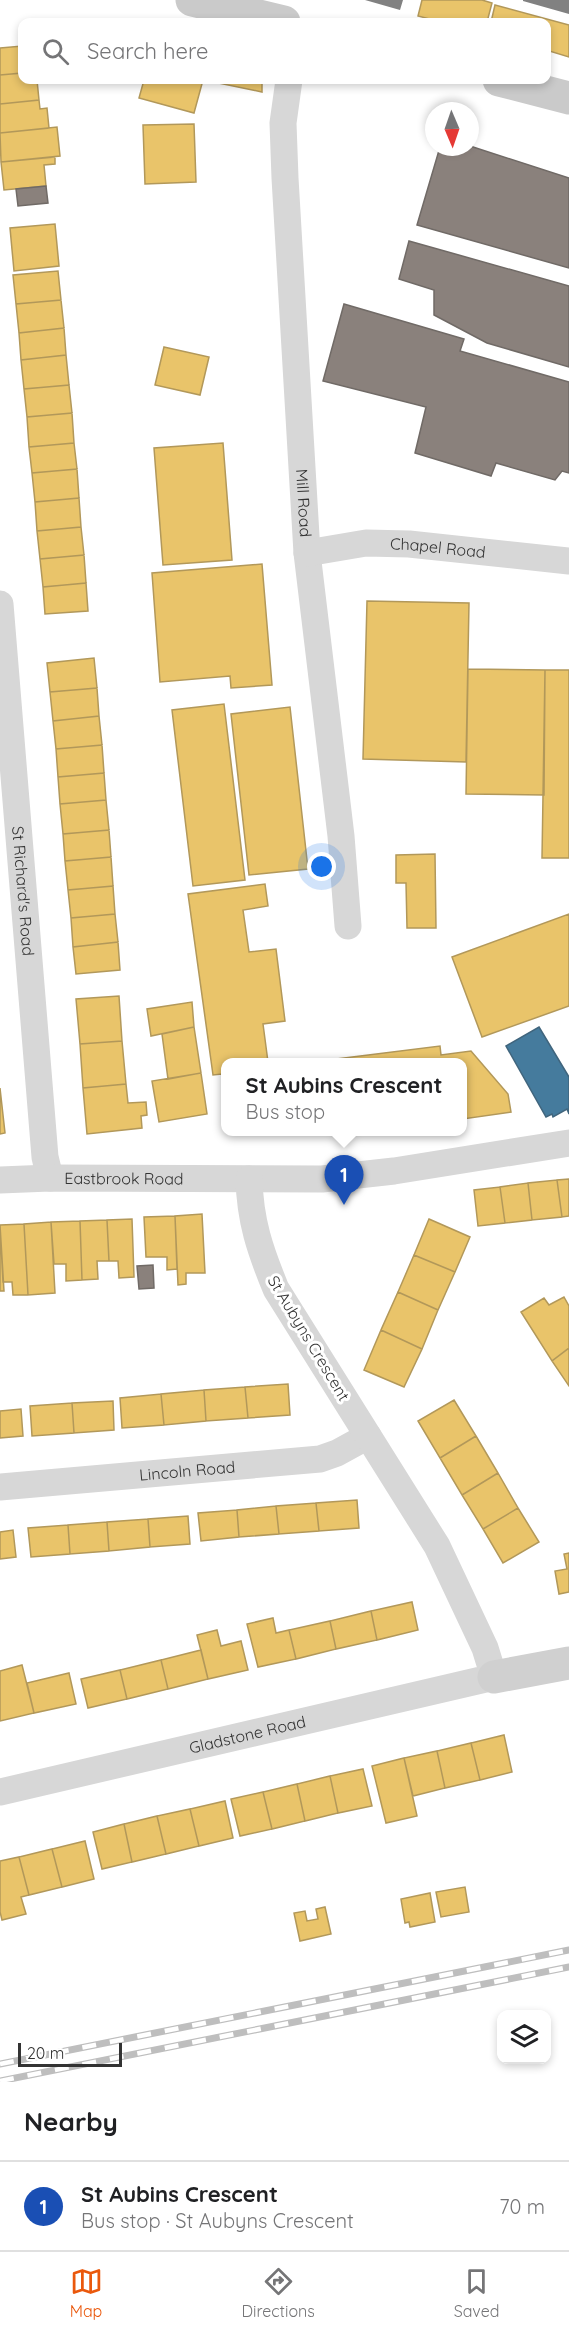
<!DOCTYPE html>
<html lang="en">
<head>
<meta charset="utf-8">
<style>
	body { margin:0; font-family:Quicksand,sans-serif; background:#f6f6f6; color:#202124 }
	.controls { position:absolute; right:18px; bottom:18px; display:grid; overflow:hidden; border-radius:12px; box-shadow:0 3px 9px #0003 }
	.controls button { width:54px; height:54px; display:grid; place-items:center; padding:0; border:0; border-bottom:2px solid #e0e0e0; background:#fff; color:#202124; font:30px sans-serif }
	.compass { position:absolute; left:425px; top:102px; width:54px; height:54px; border-radius:50%; background:#fff; box-shadow:0 3px 9px #0003; rotate:178deg }
	.scale { position:absolute; left:18px; bottom:15px; width:104px; box-sizing:border-box; padding-left:6px; border:3px solid #333; border-top:0; font-size:16px; line-height:21px; white-space:nowrap; color:#333; -webkit-text-stroke:4px #fff; paint-order:stroke }
	.you { position:absolute; left:322px; top:867px; width:21px; height:21px; margin:-15px; border:4px solid #fff; border-radius:50%; background:#1a73e8; box-shadow:0 0 0 9px #1a73e833 }
	.badge { display:grid; place-items:center; width:39px; height:39px; border-radius:50%; background:#ea580c; color:#fff; font-size:20px; font-weight:700 }
	.pin { position:absolute; translate:-50% -50px; filter:drop-shadow(0 2px 3px #0008) }
	.pin::after { content:''; position:absolute; top:32px; width:21px; height:18px; background:inherit; clip-path:polygon(0 0,100% 0,50% 100%) }
	.popup { position:absolute; left:221px; top:1058px; width:246px; height:78px; box-sizing:border-box; display:grid; place-content:center; border-radius:12px; background:#fff; filter:drop-shadow(0 2px 4px #0005); font-size:20px; white-space:nowrap; color:#757577 }
	.popup b { font-size:22px; color:#202124 }
	.popup::after { content:''; position:absolute; left:50%; top:100%; margin-left:-12px; border:12px solid transparent; border-top-color:#fff }
	.list { margin:0; padding:0; list-style:none }
	h2 { display:flex; justify-content:space-between; align-items:center; height:78px; margin:0; padding:0 24px; font-size:26px }
	h2 small { font-size:20px; font-weight:400; color:#757577 }
	.list li { display:grid; grid-template-columns:39px 1fr auto; gap:18px; align-items:center; box-sizing:border-box; height:90px; padding:0 24px; border-top:2px solid #e0e0e0 }
	.list b { display:block; font-size:22px; white-space:nowrap }
	.list p { margin:0; font-size:20px; white-space:nowrap; color:#757577 }
	.list em { font-size:20px; font-style:normal; color:#757577 }
	.icon { flex:none; width:33px; height:33px; fill:none; stroke:currentColor; stroke-width:2; stroke-linecap:round; stroke-linejoin:round }
	.map { position:relative; flex:none; width:569px; height:2082px; overflow:hidden }
	.search { position:absolute; background:#fff; box-shadow:0 3px 9px #0003; left:18px; right:18px; top:18px; height:66px; display:flex; align-items:center; gap:15px; box-sizing:border-box; padding:0 21px; border-radius:12px; color:#757577; font-size:22px }
	.sheet { height:168px; background:#fff }
	nav { display:flex; justify-content:space-around; align-items:center; box-sizing:border-box; height:84px; border-top:2px solid #e0e0e0; background:#fff; font-size:16px; color:#757577 }
	nav a { display:grid; justify-items:center; gap:3px }
	nav .on { color:#ea580c }
	.map>svg:first-child { display:block }
</style>
</head>
<body>
<div class="map">
<svg width="569" height="2082" viewBox="0 0 569 2082">
	<rect width="100%" height="100%" fill="#fff"/>
	<path fill="#e9c46a" stroke="#b2985a" stroke-width="1.5" d="M422,0h60l10,3 -5,19h-46l-23,-6z
		M495,5l74,20v32l-23,-7v-28h-55z
		M22,46v27l-22,2v-27z
		M22,73v7h15l2,20 -39,4v-29z
		M144,80h59l-9,33 -55,-15z
		M204,80h58v12z
		M39,100l1,9 7,-1 2,20 -49,5v-29z
		M194,124l2,58 -51,2 -2,-59z
		M57,127l3,29 -59,6 -1,-29z
		M55,157v7l-11,1 2,21 -42,4 -3,-28z
		M55,224l4,42 -45,5 -4,-43z
		M58,271l3,29 -45,4 -3,-29z
		M61,300l3,28 -45,5 -3,-29z
		M64,328l2,27 -45,5 -2,-27z
		M164,347l45,10 -9,38 -45,-10z
		M66,355l3,30 -45,4 -3,-29z
		M69,385l3,28 -45,4 -3,-28z
		M72,413l2,30 -45,4 -2,-30z
		M74,443l3,26 -45,4 -3,-26z
		M223,443l9,117 -69,5 -9,-117z
		M77,469l2,29 -44,4 -3,-29z
		M79,498l2,29 -44,4 -2,-29z
		M81,527l3,28 -44,4 -3,-28z
		M84,555l2,28 -43,4 -3,-28z
		M262,564l10,121 -41,3 -1,-12 -70,6 -8,-109z
		M86,583l2,28 -43,3 -2,-27z
		M367,601l102,2 -3,159 -103,-3z
		M94,658l3,30 -47,4 -3,-29z
		M468,669l77,1 -1,125 -78,-1z
		M545,670h24v188h-27z
		M97,688l2,28 -46,5 -3,-29z
		M224,704l21,176 -52,6 -21,-176z
		M290,707l18,162 -59,6 -18,-161z
		M99,716l3,29 -46,4 -3,-28z
		M102,745l2,28 -46,4 -2,-28z
		M104,773l2,27 -46,4 -2,-27z
		M106,800l3,30 -46,4 -3,-30z
		M109,830l2,27 -46,4 -2,-27z
		M435,854l1,74h-29l-1,-45h-10v-28z
		M111,857l2,29 -45,4 -3,-29z
		M265,884l3,22 -25,4 6,42 27,-3 9,72 -22,3 5,38h-42v38l-4,-26 -9,1 -25,-181z
		M113,886l2,28 -44,4 -3,-28z
		M115,914l3,28 -45,5 -2,-29z
		M569,914v92l-87,31 -30,-80z
		M118,942l2,28 -44,4 -3,-27z
		M119,996l3,45 -42,3 -4,-45z
		M192,1002l2,25 -43,9 -4,-27z
		M194,1027l7,46 -33,6 -6,-45z
		M122,1041l4,43 -43,4 -3,-44z
		M440,1046l1,9 30,-4 37,43 3,18 -48,7v-57h-151z
		M201,1073l6,41 -48,8 -7,-41z
		M126,1084l2,19 18,-1 1,13 -6,1 1,12 -55,6 -4,-46z
		M0,1088l5,45 -5,1z
		M569,1179v37l-7,1 -5,-37z
		M557,1180l5,37 -30,3 -4,-37z
		M528,1183l4,37 -27,3 -5,-36z
		M500,1187l5,36 -27,3 -4,-36z
		M202,1214l3,59h-19v11l-8,1 -3,-69z
		M175,1216l2,53 -10,1v-13h-21l-2,-40z
		M132,1219l2,58 -15,1 -1,-17h-9l-2,-41z
		M429,1219l41,18 -15,35 -41,-17z
		M107,1220l2,41h-12l1,18 -16,1 -2,-59z
		M80,1221l2,59 -16,1v-17h-12l-3,-42z
		M51,1222l4,71 -27,2 -4,-71z
		M24,1224l4,71h-15l-1,-13h-9l-3,-57z
		M0,1225l4,66h-4z
		M414,1255l41,17 -17,38 -40,-18z
		M398,1292l40,18 -16,39 -41,-19z
		M564,1297l5,9v42l-17,13 -31,-49 23,-14 5,7z
		M381,1330l41,19 -18,38 -40,-17z
		M569,1348v38l-17,-25z
		M288,1384l2,31 -42,3 -3,-31z
		M245,1387l3,31 -42,3 -2,-31z
		M204,1390l2,31 -42,4 -3,-31z
		M161,1394l3,31 -42,3 -2,-30z
		M454,1400l22,36 -36,22 -22,-37z
		M113,1401l1,29 -40,3 -2,-30z
		M72,1403l2,30 -42,3 -2,-30z
		M21,1409l2,27 -23,2v-27z
		M476,1436l22,37 -36,22 -22,-37z
		M498,1473l20,35 -35,21 -21,-34z
		M357,1500l2,28 -40,3 -3,-28z
		M316,1503l3,28 -40,3 -3,-28z
		M276,1506l3,28 -40,3 -2,-27z
		M518,1508l21,34 -36,21 -20,-34z
		M237,1510l2,27 -38,4 -3,-28z
		M188,1516l2,28 -40,3 -2,-28z
		M148,1519l2,28 -41,4 -2,-29z
		M107,1522l2,29 -39,3 -2,-29z
		M68,1525l2,29 -39,3 -3,-29z
		M13,1530l3,27 -16,2v-27z
		M569,1553v39l-10,2 -4,-23 12,-2 -3,-15z
		M412,1602l6,28 -41,10 -6,-29z
		M371,1611l6,29 -41,9 -6,-28z
		M273,1618l3,15 13,-3 7,29 -38,8 -11,-43z
		M330,1621l6,28 -40,10 -7,-29z
		M217,1630l4,16 20,-5 7,29 -40,9 -11,-44z
		M201,1650l7,29 -40,10 -7,-29z
		M161,1660l7,29 -41,10 -7,-29z
		M22,1665l12,48 -34,8v-50z
		M120,1670l7,29 -39,9 -7,-29z
		M69,1673l7,31 -42,9 -7,-30z
		M504,1735l8,37 -32,8 -9,-37z
		M471,1743l9,37 -35,8 -8,-37z
		M437,1751l8,37 -32,8 -9,-38z
		M404,1758l13,58 -31,7 -14,-57z
		M363,1769l9,37 -34,7 -8,-37z
		M330,1776l8,37 -33,8 -8,-37z
		M297,1784l8,37 -33,8 -9,-37z
		M263,1792l9,37 -32,7 -9,-37z
		M225,1801l8,37 -34,8 -9,-37z
		M190,1809l9,37 -33,8 -9,-38z
		M157,1816l9,38 -34,8 -8,-38z
		M124,1824l8,38 -30,7 -9,-37z
		M85,1841l9,38 -32,8 -10,-38z
		M52,1849l10,38 -33,8 -10,-38z
		M19,1857l10,38 -8,2 5,17 -24,6 -2,-8v-51z
		M465,1887l4,25 -28,5 -5,-25z
		M430,1893l5,29 -25,5 -1,-5 -4,1 -4,-24z
		M325,1907l6,27 -31,7 -6,-28 11,-2 2,10 11,-2 -2,-10z"/>
	<path fill="#457b9d" stroke="#40657d" stroke-width="1.5" d="M539,1027l30,50v37l-2,-5 -14,8 -1,-3 -6,3 -40,-71z"/>
	<path fill="#8a817c" stroke="#706a66" stroke-width="1.5" d="M470,146l99,32v90l-152,-43 23,-78z
		M46,186l2,17 -30,3 -2,-17z
		M409,241l160,45v81l-82,-24 -53,-28v-25l-35,-11z
		M344,304l120,35 -4,12 109,31v91l-7,-2 -7,9 -59,-17 -5,13 -76,-23 11,-46 -103,-26z
		M153,1265l1,23 -15,1 -2,-23z"/>
	<path fill="#818181" d="M365,0h38l-3,10z
		M523,0h46v14l-46,-13z"/>
	<g fill="none" stroke-linecap="round" stroke-linejoin="round">
		<g stroke="#d7d7d7" stroke-width="27">
			<path id="s1" d="M289,80l-6,43 2,55 22,375 34,283 7,90"/>
			<path id="s2" d="M307,553l59,-10 43,1 160,17"/>
			<path id="s3" d="M0,604l45,553 5,21"/>
			<path id="s4" d="M0,1180l50,-2 272,1 72,-8 175,-28"/>
			<path id="s5" d="M0,1487l320,-28 17,-6 31,-17"/>
			<path id="s6" d="M0,1792l494,-115 -9,-29 -48,-102 -161,-257c-16,-39 -26,-68 -27,-110"/>
		</g>
		<path stroke="#d0d0d0" stroke-width="33" d="M494,1677l75,-14"/>
		<path stroke="#cacaca" stroke-width="33" d="M192,0l92,22
			M499,80l70,18"/>
		<g stroke="#bebebe" stroke-width="7">
			<path id="rail" d="M0,2064l569,-114
				M0,2081l569,-114"/>
		</g>
		<use href="#rail" stroke="#fff" stroke-width="4.5" stroke-dasharray="14" stroke-linecap="butt"/>
	</g>
	<g text-anchor="middle" dominant-baseline="central" stroke-width="6" stroke-linejoin="round" paint-order="stroke">
		<g font-size="16" fill="#333" stroke="#fff">
			<text stroke="none"><textPath href="#s1" startOffset="424">Mill Road</textPath></text>
			<text stroke="none"><textPath href="#s2" startOffset="132">Chapel Road</textPath></text>
			<text stroke="none"><textPath href="#s3" startOffset="288">St Richard's Road</textPath></text>
			<text stroke="none"><textPath href="#s4" startOffset="124">Eastbrook Road</textPath></text>
			<text transform="translate(309 1338) rotate(59)">St Aubyns Crescent</text>
			<text stroke="none"><textPath href="#s5" startOffset="188">Lincoln Road</textPath></text>
			<text stroke="none"><textPath href="#s6" startOffset="254">Gladstone Road</textPath></text>
		</g>
	</g>
</svg>
<div class="controls">
<button><svg class="icon" aria-label="layers" viewBox="0 0 24 24"><path d="M12 4l9 5-9 5-9-5zM3 14l9 5 9-5"/></svg></button>
</div>
<svg class="compass" viewBox="-18 -18 36 36"><path d="M0-13l5 13h-10z" fill="#e53935"/><path d="M0 13l5-13h-10z" fill="#757577"/></svg>
<div class="scale">20 m</div>
<div class="you"></div>
<div class="pin badge" style="left:344px;top:1205px;background:#1a4fb4">1</div>
<div class="popup"><b>St Aubins Crescent</b>Bus stop</div>
<div class="search"><svg class="icon" aria-label="search" viewBox="0 0 24 24"><circle cx="10" cy="10" r="6"/><path d="M15 15l6 6"/></svg>Search here</div>
</div>
<section class="sheet">
<h2>Nearby<small></small></h2>
<ul class="list">
<li><span class="badge" style="background:#1a4fb4">1</span><div><b>St Aubins Crescent</b><p>Bus stop · St Aubyns Crescent</p></div><em>70 m</em></li>
</ul>
</section>
<nav>
<a class="on"><svg class="icon" aria-label="map" viewBox="0 0 24 24"><path d="M3 6l6-2 6 2 6-2v14l-6 2-6-2-6 2zM9 4v14M15 6v14"/></svg>Map</a>
<a><svg class="icon" aria-label="directions" viewBox="0 0 24 24"><path d="M12 3l9 9-9 9-9-9zM9 14v-3h6M13 9l2 2-2 2"/></svg>Directions</a>
<a><svg class="icon" aria-label="saved" viewBox="0 0 24 24"><path d="M7 4h10v16l-5-4-5 4z"/></svg>Saved</a>
</nav>
</body>
</html>
